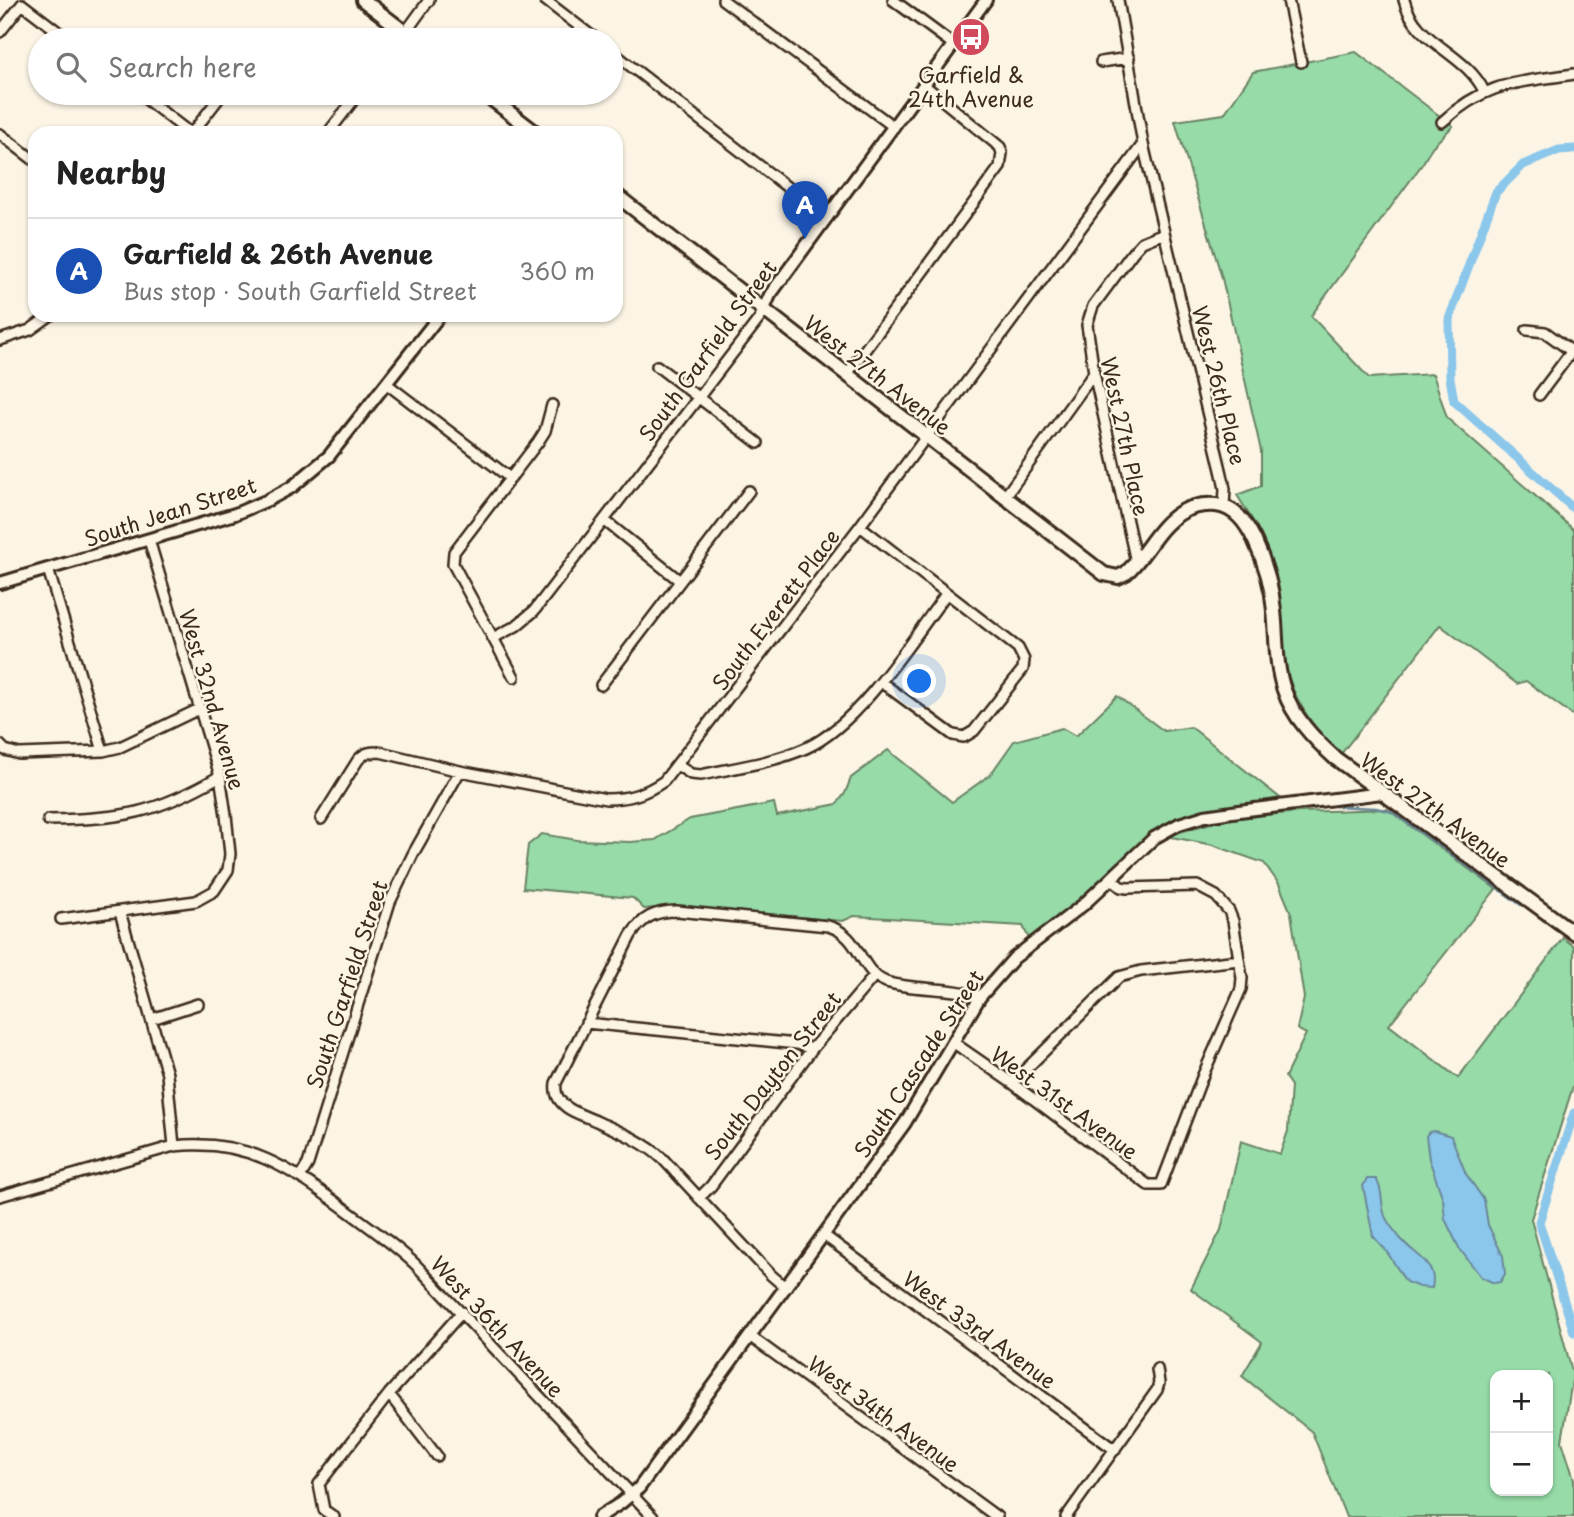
<!DOCTYPE html>
<html lang="en">
<head>
<meta charset="utf-8">
<style>
	body { margin:0; font-family:"Playpen Sans",sans-serif; background:#f2f2f2; color:#222 }
	.controls { position:absolute; right:21px; bottom:21px; display:grid; overflow:hidden; border-radius:14px; box-shadow:0 2px 5px #0004 }
	.controls button { width:63px; height:63px; display:grid; place-items:center; padding:0; border:0; border-bottom:2px solid #e0e0e0; background:#fff; color:#222; font:35px sans-serif }
	.you { position:absolute; left:920px; top:682px; width:24px; height:24px; margin:-18px; border:5px solid #fff; border-radius:50%; background:#1a73e8; box-shadow:0 0 0 10px #1a73e833 }
	.badge { display:grid; place-items:center; width:46px; height:46px; border-radius:50%; background:#7c3aed; color:#fff; font-size:23px; font-weight:700 }
	.pin { position:absolute; translate:-50% -58px; filter:drop-shadow(0 2px 4px #0008) }
	.pin::after { content:''; position:absolute; top:37px; width:24px; height:21px; background:inherit; clip-path:polygon(0 0,100% 0,50% 100%) }
	.list { margin:0; padding:0; list-style:none }
	h2 { display:flex; justify-content:space-between; align-items:center; height:91px; margin:0; padding:0 28px; font-size:30px }
	h2 small { font-size:23px; font-weight:400; color:#767676 }
	.list li { display:grid; grid-template-columns:46px 1fr auto; gap:21px; align-items:center; box-sizing:border-box; height:105px; padding:0 28px; border-top:2px solid #e0e0e0 }
	.list b { display:block; font-size:26px; white-space:nowrap }
	.list p { margin:0; font-size:23px; white-space:nowrap; color:#767676 }
	.list em { font-size:23px; font-style:normal; color:#767676 }
	.icon { flex:none; width:38px; height:38px; fill:none; stroke:currentColor; stroke-width:2; stroke-linecap:round; stroke-linejoin:round }
	.map { position:relative; flex:none; width:1574px; height:1517px; overflow:hidden }
	.search { position:absolute; background:#fff; box-shadow:0 2px 5px #0004; left:28px; top:28px; width:595px; height:77px; display:flex; align-items:center; gap:18px; box-sizing:border-box; padding:0 24px; border-radius:38px; color:#767676; font-size:26px }
	.panel { position:absolute; background:#fff; box-shadow:0 2px 5px #0004; left:28px; top:126px; width:595px; height:196px; border-radius:21px }
	.map>svg:first-child { display:block }
</style>
</head>
<body>
<div class="map">
<svg width="1574" height="1517" viewBox="0 0 1574 1517">
	<rect width="100%" height="100%" fill="#fcf5e5"/>
	<filter id="ink" filterUnits="userSpaceOnUse"><feTurbulence type="fractalNoise" baseFrequency=".0143" numOctaves="2"/><feDisplacementMap in="SourceGraphic" scale="14" xChannelSelector="R" yChannelSelector="G"/><feConvolveMatrix kernelMatrix="1 2 1 2 8 2 1 2 1" color-interpolation-filters="sRGB"/></filter>
	<g filter="url(#ink)">
		<path fill="#96dba8" stroke="#688263" stroke-width="2" fill-rule="evenodd" d="M1356,52l97,74 -21,21 -9,16 -112,153 58,62 64,-4 14,44 127,112v186l-48,-35 -9,3 -77,-59 -99,129c-28,-25 -48,-53 -56,-90 -5,-26 -3,-54 -8,-81 -6,-32 -23,-61 -40,-88l24,-9v-35l-39,-173 -47,-157 49,-7 29,-42z
			M1117,696l47,35 27,-4 89,71 -87,16 -42,19 -84,77 -38,29 -6,-13 -169,-10 -11,5 -167,-15 -32,3 -11,-11 -110,-10 5,-43 14,-11 35,6 53,2 25,-2 35,-21 84,-16 3,13 60,-12 8,-11 6,-15 37,-28 64,52 38,-27 24,-34 48,-13 14,8z
			M1387,809l109,80 -107,136 69,53 105,-140 11,8v137l-43,136 42,156 -11,66 12,38v38h-228l-34,-85 -70,-56 20,-34 -71,-53 30,-59 20,-89 39,13 8,-23 3,-45 -6,-9 21,-43 -9,-5 7,-31 -13,-85 -12,-29 -15,-21 -51,-18 -47,-9 59,-17 75,-7zM1495,1375h53v116h-53z"/>
		<path fill="#8bc6eb" stroke="#6b8899" stroke-width="2" d="M1434,1131l17,5 15,38 18,26 4,25 15,31 2,18 -5,8 -6,1 -13,-6 -22,-29 -14,-29 -2,-20 -14,-40 -3,-23 3,-4z
			M1367,1179h9c8,12 4,24 9,37 3,8 11,17 16,23 14,17 37,23 31,49l-13,-1 -13,-5 -19,-30 -14,-16 -10,-50z"/>
		<g fill="none" stroke-linecap="round" stroke-linejoin="round">
			<path stroke="#6b8899" stroke-width="2.5" d="M1334,806l42,2 16,4 129,93"/>
			<path stroke="#8bc6eb" stroke-width="9" d="M1574,149l-15,1 -36,15 -27,27 -47,127 1,59 4,23 120,108
				M1574,1113l-35,109 35,110"/>
			<g stroke="#3b2a1e" stroke-width="14">
				<path id="minor" d="M545,0l52,40
					M723,0l171,127
					M893,0l61,45
					M1118,0l25,144 79,330 3,15 -1,17
					M1288,0l13,62
					M1404,0c11,44 60,51 80,91
					M0,32l22,-28 47,36
					M400,40l29,-40
					M611,51l216,167
					M1101,62l28,-4
					M138,93l52,40
					M1442,122c45,-41 75,-39 132,-48
					M192,133l31,-40
					M328,133l31,-40
					M0,134l35,27
					M1527,330l18,2 29,21
					M0,340l30,-10 21,-15
					M657,366l101,77
					M847,374l153,-207 2,-14 -2,-6 -76,-62
					M387,384l123,94
					M1539,395l33,-44
					M1004,498l90,-125
					M604,520l76,61
					M860,526l158,122 6,12 -1,9 -49,62 -10,6 -11,-2 -72,-53
					M1136,562l-42,-189 -7,-48 6,-19 40,-54 9,-10 22,-9
					M48,569l55,182
					M493,638l23,-12 18,-15 225,-292 5,-10
					M514,677l-61,-113 1,-12 84,-110 7,-11 7,-26
					M601,685l148,-194
					M0,745l5,5 14,4 84,-3 17,-4 79,-38
					M677,765l14,9 10,1c33,-7 74,-13 105,-27 52,-23 106,-108 140,-154
					M321,819l37,-59c7,-8 12,-8 22,-8l80,19 146,28c23,0 39,-5 58,-18l196,-255 283,-382
					M48,820c74,-1 107,-6 172,-44
					M120,912l47,162 7,72
					M61,919l135,-18 18,-10 14,-21 2,-16 -4,-39 -6,-39 -71,-236
					M152,1019l46,-15
					M586,1023l211,21 15,5
					M954,1043l58,40 136,102h13l42,-110 38,-86 1,-11 -9,-57 -4,-10 -13,-15 -19,-10 -70,2 -6,-1 -10,-8
					M1012,1083l107,-106 22,-6 98,-11
					M300,1177l8,-13 82,-262 23,-48 47,-83
					M0,1196l174,-50c72,-8 116,22 171,63 24,18 49,35 71,56l237,252
					M699,1198l12,-12 101,-137 63,-74
					M825,1236l290,214
					M786,1288l-15,-13 -108,-116c-20,-18 -43,-27 -67,-38 -11,-5 -26,-9 -34,-18 -6,-6 -7,-13 -6,-20l75,-148c12,-18 24,-24 46,-24l151,15c33,9 31,46 58,56 28,9 65,4 94,15
					M751,1337l246,180
					M389,1394l48,62
					M334,1517l-10,-7 -5,-26 70,-90 73,-82
					M1066,1517l91,-127 2,-7 -2,-14"/>
			</g>
			<g stroke="#3b2a1e" stroke-width="16">
				<path id="tertiary" d="M764,309l6,-14 216,-295
					M0,583l235,-69 33,-14 24,-13 37,-31 111,-141
					M599,1517l22,-14 18,-15 266,-365 75,-126 34,-39 69,-53 71,-67 25,-14 26,-8 34,-5 143,-18"/>
			</g>
			<g stroke="#3b2a1e" stroke-width="18">
				<path id="secondary" d="M363,0l52,40
					M484,93l52,40
					M616,195l488,379 14,3 8,-4c20,-18 31,-46 54,-60 10,-6 23,-9 36,-8 19,2 30,18 38,34 11,23 18,46 20,72 3,26 1,53 10,79 9,27 30,49 51,68l239,175"/>
			</g>
			<use href="#minor" stroke="#fcf5e5" stroke-width="9"/>
			<use href="#tertiary" stroke="#fcf5e5" stroke-width="10"/>
			<use href="#secondary" stroke="#fcf5e5" stroke-width="12"/>
		</g>
	</g>
	<defs>
		<g id="bus-disc" transform="scale(2.0125)"><circle r="9.5" fill="#d1495b" stroke="#fcf5e5"/><path d="M-5-6H5V4H4V6H2V4H-2V6H-4V4H-5ZM-3.5-4V0h7V-4ZM-3.5 1.2v1.5H-2V1.2ZM2 1.2v1.5H3.5V1.2Z" fill="#fff"/></g>
	</defs>
	<g fill-rule="evenodd">
		<use href="#bus-disc" x="971" y="37"/>
	</g>
	<g text-anchor="middle" dominant-baseline="central" stroke-width="5" stroke-linejoin="round" paint-order="stroke">
		<g font-size="21" fill="#3b2a1e" stroke="#fcf5e5">
			<text x="971" y="74">Garfield &amp;<tspan x="971" dy="24">24th Avenue</tspan></text>
		</g>
		<g font-size="21" fill="#3b2a1e" stroke="#fcf5e5">
			<text transform="translate(707 350) rotate(-54)">South Garfield Street</text>
			<text transform="translate(878 374) rotate(38)">West 27th Avenue</text>
			<text transform="translate(1220 385) rotate(76)">West 26th Place</text>
			<text transform="translate(1126 436) rotate(78)">West 27th Place</text>
			<text transform="translate(170 511) rotate(-18)">South Jean Street</text>
			<text transform="translate(775 609) rotate(-53)">South Everett Place</text>
			<text transform="translate(213 699) rotate(74)">West 32nd Avenue</text>
			<text transform="translate(1436 809) rotate(36)">West 27th Avenue</text>
			<text transform="translate(346 984) rotate(-72)">South Garfield Street</text>
			<text transform="translate(918 1063) rotate(-57)">South Cascade Street</text>
			<text transform="translate(772 1075) rotate(-52)">South Dayton Street</text>
			<text transform="translate(1065 1102) rotate(36)">West 31st Avenue</text>
			<text transform="translate(498 1326) rotate(47)">West 36th Avenue</text>
			<text transform="translate(980 1329) rotate(36)">West 33rd Avenue</text>
			<text transform="translate(884 1413) rotate(36)">West 34th Avenue</text>
		</g>
	</g>
</svg>
<div class="controls">
<button>+</button>
<button>−</button>
</div>
<div class="you"></div>
<div class="pin badge" style="left:805px;top:239px;background:#1a4fb4">A</div>
<div class="search"><svg class="icon" aria-label="search" viewBox="0 0 24 24"><circle cx="10" cy="10" r="6"/><path d="M15 15l6 6"/></svg>Search here</div>
<section class="panel">
<h2>Nearby<small></small></h2>
<ul class="list">
<li><span class="badge" style="background:#1a4fb4">A</span><div><b>Garfield &amp; 26th Avenue</b><p>Bus stop · South Garfield Street</p></div><em>360 m</em></li>
</ul>
</section>
</div>
</body>
</html>
